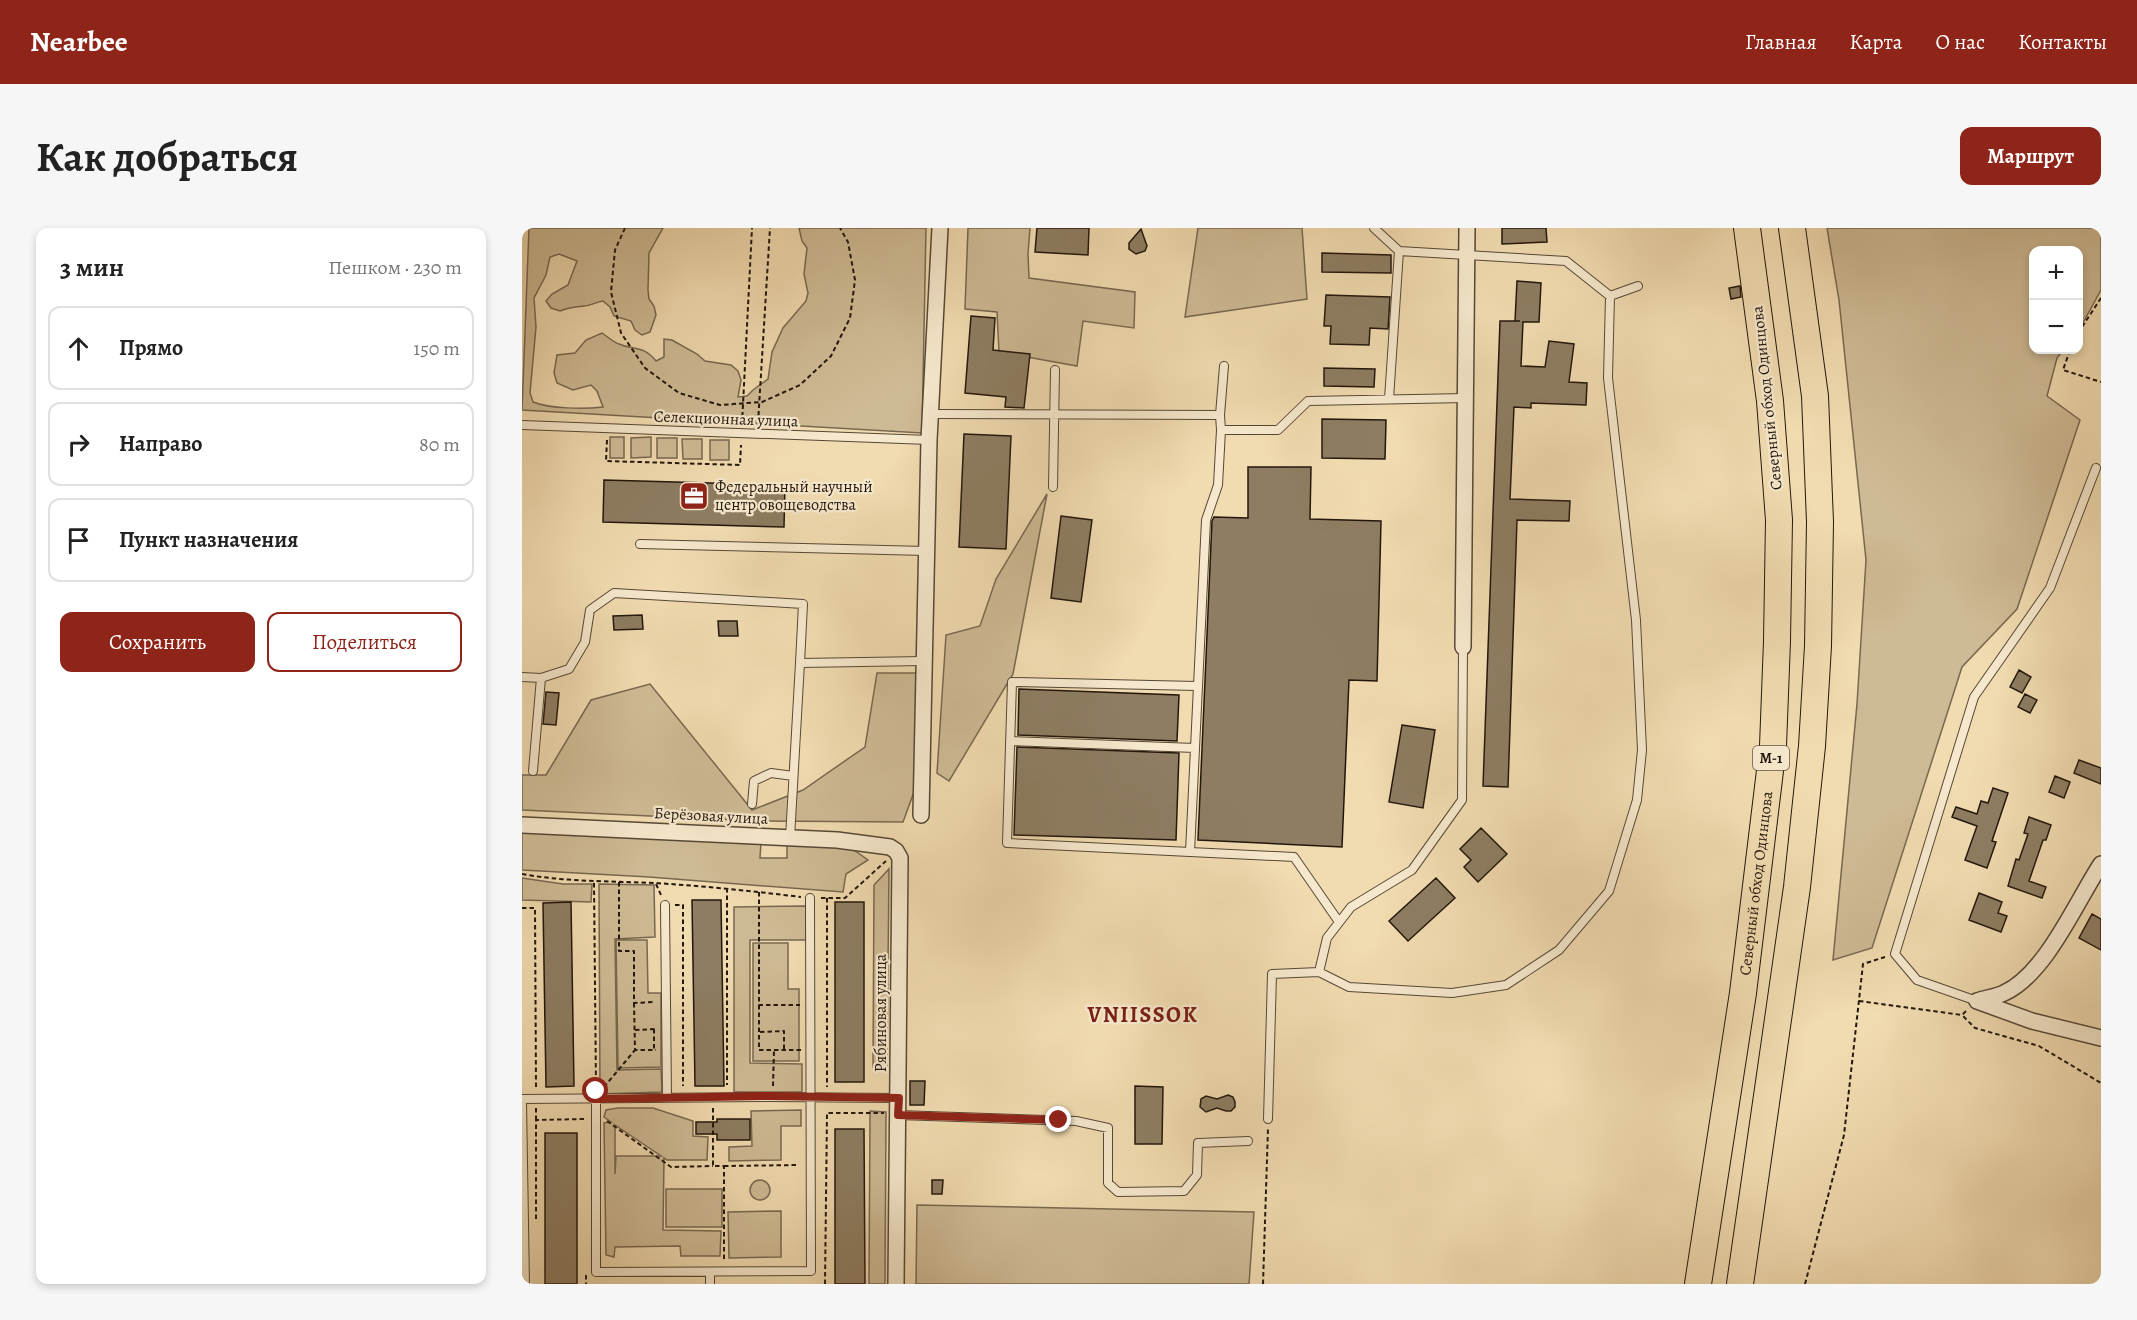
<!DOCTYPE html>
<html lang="ru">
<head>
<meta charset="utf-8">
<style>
	body { margin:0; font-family:Alegreya,serif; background:#f6f6f6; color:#222 }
	.controls { position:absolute; right:18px; top:18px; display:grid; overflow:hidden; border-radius:12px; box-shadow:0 3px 9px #0003 }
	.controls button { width:54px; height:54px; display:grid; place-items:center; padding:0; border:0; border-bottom:2px solid #e0e0e0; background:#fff; color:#222; font:30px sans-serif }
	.stop { position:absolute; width:18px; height:18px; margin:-14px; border:4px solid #8f2418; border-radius:50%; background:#fff }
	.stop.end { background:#8f2418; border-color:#fff; box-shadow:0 2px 6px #0008 }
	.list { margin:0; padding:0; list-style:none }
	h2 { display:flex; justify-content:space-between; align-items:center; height:78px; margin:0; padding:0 24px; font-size:26px }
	h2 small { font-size:20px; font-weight:400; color:#767676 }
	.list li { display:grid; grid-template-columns:39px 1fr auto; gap:18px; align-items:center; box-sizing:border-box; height:84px; margin:0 12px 12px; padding:0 12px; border:2px solid #e0e0e0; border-radius:12px }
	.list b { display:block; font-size:22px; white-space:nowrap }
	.list em { font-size:20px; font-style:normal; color:#767676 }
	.actions { display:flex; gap:12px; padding:18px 24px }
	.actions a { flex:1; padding:14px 0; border:2px solid #8f2418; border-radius:12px; text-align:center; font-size:21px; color:#8f2418 }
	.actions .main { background:#8f2418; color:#fff }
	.icon { flex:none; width:33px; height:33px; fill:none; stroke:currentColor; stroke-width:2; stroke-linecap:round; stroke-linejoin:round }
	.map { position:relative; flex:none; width:1579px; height:1056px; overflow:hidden; border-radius:12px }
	header { display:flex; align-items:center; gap:36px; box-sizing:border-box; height:84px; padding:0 30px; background:#8f2418; color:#fff }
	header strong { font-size:28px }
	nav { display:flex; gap:33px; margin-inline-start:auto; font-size:21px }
	.intro { display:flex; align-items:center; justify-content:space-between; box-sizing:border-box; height:144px; padding:0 36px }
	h1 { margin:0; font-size:42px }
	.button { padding:15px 27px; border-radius:12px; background:#8f2418; color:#fff; font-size:21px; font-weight:700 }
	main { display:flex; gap:36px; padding:0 36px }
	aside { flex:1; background:#fff; border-radius:12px; box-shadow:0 3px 9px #0003 }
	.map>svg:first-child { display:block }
</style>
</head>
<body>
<header>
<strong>Nearbee</strong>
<nav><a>Главная</a><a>Карта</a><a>О нас</a><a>Контакты</a></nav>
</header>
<div class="intro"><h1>Как добраться</h1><a class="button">Маршрут</a></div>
<main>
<aside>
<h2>3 мин<small>Пешком · 230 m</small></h2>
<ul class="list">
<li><svg class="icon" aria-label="ahead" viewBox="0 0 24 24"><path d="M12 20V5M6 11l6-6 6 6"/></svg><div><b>Прямо</b></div><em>150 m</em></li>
<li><svg class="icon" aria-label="right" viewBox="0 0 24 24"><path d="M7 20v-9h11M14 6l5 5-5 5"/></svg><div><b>Направо</b></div><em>80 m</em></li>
<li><svg class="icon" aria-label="arrive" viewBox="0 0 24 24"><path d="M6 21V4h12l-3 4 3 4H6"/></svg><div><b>Пункт назначения</b></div></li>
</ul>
<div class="actions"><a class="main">Сохранить</a><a>Поделиться</a></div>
</aside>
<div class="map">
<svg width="1579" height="1056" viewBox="0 0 1579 1056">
	<rect width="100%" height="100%" fill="#f1dbb0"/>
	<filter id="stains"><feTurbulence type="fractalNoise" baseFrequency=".00333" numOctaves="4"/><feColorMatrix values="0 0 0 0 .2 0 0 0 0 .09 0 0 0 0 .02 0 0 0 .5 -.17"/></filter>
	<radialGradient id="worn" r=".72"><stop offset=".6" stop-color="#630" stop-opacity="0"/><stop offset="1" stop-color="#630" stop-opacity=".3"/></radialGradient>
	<path fill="#ceba94" stroke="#786850" stroke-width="1.5" fill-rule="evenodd" d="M7,0h134l-14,25 -1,37 1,9 5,7 2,9 -6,17 -8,3 -7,-5 -4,-9 -17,-5 -4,-9 -7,-6c-7,1 -13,5 -19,5 -9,1 -15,1 -24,5l-9,-3 -5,-7 6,-7 16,-9 9,-24 -18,-7 -9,3 -4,18 -12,23 2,29 -6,66 3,9c17,7 51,7 70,5l-6,-16 -6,-6 -18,5 -16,-7 -3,-10 3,-18 18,-2 11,-13 16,-7c6,4 11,9 17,11 16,7 24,1 37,17l8,-4v-18l8,1 25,14 8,7 26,4 7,6 3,9 -3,17 9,-1 6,-6 15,-11 4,-27 11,-24 23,-27 2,-8 -4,-19 3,-26 -5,-7 -3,-13h127l-4,205 -400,-23z
		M446,0h62l-2,26 1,24 106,14 -1,36 -51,-7 -6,45 -78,-14 -2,-40 -32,-3z
		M676,0h104l5,71 -122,18z
		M1305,0h274v62l-22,40 -1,-80h-44v100h29l-6,8 -10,38 33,24 -63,189 -55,58 -90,281 -39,12 24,-256 9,-144 -27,-260z
		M88,209h14v21h-14z
		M129,209v20l-20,1v-20z
		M135,210h20v20h-20z
		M160,211h20v20h-19z
		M188,212h19v20h-19z
		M525,266l-34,180 -64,107 -12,-8 9,-138 34,-9 16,-47z
		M355,445h41l-3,116 -12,33 -146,-1 -235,-11v-35h24l45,-75 59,-16 102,126 51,-20 62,-43z
		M0,603l239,11 -1,16h27v-14l64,4 17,12 -22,14 -3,18 -194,-15 -127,-7z
		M367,641l-2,200 -14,-2 1,-182z
		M0,650l41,6h29l-1,18 -69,-2z
		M77,656l55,1 1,52 -40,2 2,131 44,-1 1,23 -62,2z
		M284,678v34h-56v123l52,1v28h-68v-185z
		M94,712h31l1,53h13v74l-43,1z
		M231,715h35v46h11v72h-46z
		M96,880h35l40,13v15l15,1 -1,23h-40l-3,-2 -1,72 58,1 -1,25h-39l-1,-10 -65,1 -1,10 -8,-2 -2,-132 7,-1 -7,-5 2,-7zM93,897l46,31h-45l-1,18z
		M279,882v16h-20v34l-52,1v-14l23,-1 -1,-35z
		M348,883l16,1 -1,172h-16z
		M228 962a10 10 0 1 1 20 0a10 10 0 1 1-20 0Z
		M144,961h56v38h-56z
		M395,977l337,7 -5,72h-333z
		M259,983v46l-52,1 -1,-46z"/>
	<path fill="#8e7d62" stroke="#23170d" stroke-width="1.5" d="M515,0h52l-1,27 -53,-3z
		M980,0h44l1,14 -45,2z
		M619,1l6,17 -2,5 -9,3 -7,-5v-6z
		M800,25l69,2v18l-69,-1z
		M995,53l24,2 -2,39h-16l-2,44 24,1 4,-26 25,3 -5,38 18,1 -1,22 -55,-2v5l-17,-1 -4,92 60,2 -1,20 -52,-1 -9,267 -25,-1 17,-465h20h-5z
		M1218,58l1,11 -10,2 -2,-11z
		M804,67l64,2 -2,32 -18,-1 -1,17 -39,-1 1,-18h-7z
		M449,88l24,2 -2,32 37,4 -6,54 -19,-1 1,-10 -41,-4z
		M802,140l51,1 -1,18 -50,-1z
		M800,191l64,1 -1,39 -63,-1z
		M442,206l47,2 -5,113 -47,-2z
		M726,239h63l-1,52 71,2 -4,160 -28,-1 -7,167 -144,-7 14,-319 2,-4 34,1z
		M82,252l181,5 -1,42 -181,-5z
		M539,288l31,4 -11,82 -30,-4z
		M120,387l1,14 -29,1 -1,-14z
		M196,393h19l1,15h-19z
		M1497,442l12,7 -9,16 -12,-6z
		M497,461l160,6 -2,46 -159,-6z
		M24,464l13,1 -3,32 -13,-1z
		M1503,466l12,6 -7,13 -12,-6z
		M880,497l33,5 -12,78 -34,-6z
		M495,519l162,6 -3,87 -162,-5z
		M1557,532l22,8v16l-27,-11z
		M1533,548l15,6 -6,16 -15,-6z
		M1471,560l15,5 -16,48 4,1 -9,26 -22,-8 12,-34 -25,-9 4,-10 21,7 4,-13 7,2z
		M1507,589l22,8 -5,15h-3l-14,41 17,6 -4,11 -34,-12 8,-27 3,1 9,-26 -4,-1z
		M959,600l26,26 -29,28 -14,-15 7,-7 -11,-11z
		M914,650l19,20 -47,43 -19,-20z
		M1457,665l23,9 -4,11 9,3 -6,16 -32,-12z
		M170,672h29l3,186h-29z
		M49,674l3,184 -28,1 -3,-184z
		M313,674h29v180h-29z
		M1570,686l9,5v31l-22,-12z
		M388,853h15l-1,24h-14z
		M613,858l28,1 -1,57h-27z
		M706,867l5,2 2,5v5l-4,4h-5l-9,-3 -11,4 -6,-5 1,-8 5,-3 11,3z
		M195,891h33v21h-33v-6h-21v-12h21z
		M313,901h29l1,155h-30z
		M23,905h32v151h-32z
		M410,952h11l-1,14h-10z"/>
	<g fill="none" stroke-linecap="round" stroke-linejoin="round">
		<g stroke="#564836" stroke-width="10">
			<path id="service" d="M852,0l25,23 167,10 44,35 28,-10
				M867,171l10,-148
				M409,186l289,1 1,15h57l30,-29 158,-3
				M698,187l4,-49
				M0,197l407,15
				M699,202l-3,55 -12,35 -16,332 104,5 45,65
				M531,259l2,-117
				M118,316l286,7
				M0,449l19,1 28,-9 16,-27 5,-32 24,-17 189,11 -3,59 124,-2
				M488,513l185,7
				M11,543l8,-93
				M230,576l2,-23 17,-8 22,3
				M268,610l10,-175
				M668,624l-183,-9 5,-161 185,4
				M143,677l2,193
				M797,744l30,15 103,6 54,-8 53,-35 50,-59 28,-91 5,-50 -6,-130 -28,-242 2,-82
				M1455,773l-60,-21 -22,-26 79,-257 76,-109 46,-120
				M0,871l245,-2 132,1
				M74,871v173l215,-1 -1,-373
				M0,873l3,183
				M376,887l178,6 32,7v55l10,9 66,-1 13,-16 1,-32 50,-2
				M746,891l4,-145 47,-2 8,-34 24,-31 61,-37 50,-70 1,-153
				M188,1044v12"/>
		</g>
		<g stroke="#564836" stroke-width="18">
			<path id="minor" d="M941,419l4,-419
				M399,587l8,-375 11,-212
				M0,597l315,15 53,7 6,4 4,7 -4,426
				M1455,773c8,-3 19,-4 27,-8 42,-19 72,-91 97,-129
				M1455,773l55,20 69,17"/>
		</g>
		<g stroke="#23170d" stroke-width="28">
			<g id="trunk">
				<path id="s1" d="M1176,1056l45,-291 30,-247 4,-105 2,-121 -9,-119 -23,-173"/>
				<path d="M1218,1056l57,-397 15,-141 6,-100 2,-124 -5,-126 -23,-168"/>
			</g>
		</g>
		<path stroke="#23170d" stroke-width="2" stroke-dasharray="4.5 3" stroke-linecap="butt" d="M103,0l-10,22 -4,42 10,41 24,35 34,25 41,12 42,-3 38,-17 31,-29 19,-38 5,-38 -7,-38 -8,-14
			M1556,105l23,-35
			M1548,122l-7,20 38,12
			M236,195l12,-195
			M220,196l10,-196
			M85,212l-1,21 134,4 1,-20
			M0,646c44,8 88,7 133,9 48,3 97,8 146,14
			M97,654v69h15v52l21,-1
			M72,655l2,204
			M134,656l5,11
			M205,660v197
			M237,664v113h41
			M299,670h24l41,-37
			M305,670v189
			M153,677h8v181
			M0,680h13l1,179
			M1337,773l103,14
			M112,775l1,47h21
			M237,777v45h42
			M1444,783l-4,4 13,13 64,18 62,37
			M132,801v21
			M113,802l21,-1
			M238,804l24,-1v19
			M251,858l1,-36
			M82,859l31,-37
			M14,880v12
			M191,880v58h11v96
			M85,893l64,46 42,-1
			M202,938l75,-1
			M14,991v-99l48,-1
			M64,1047v9
			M303,1056l2,-171h57
			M741,1056l5,-156
			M1283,1056l39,-149 19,-171 22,-7"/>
		<use href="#service" stroke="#f6e8cc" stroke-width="8"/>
		<use href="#minor" stroke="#f6e8cc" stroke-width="15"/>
		<use href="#trunk" stroke="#f1dbb0" stroke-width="26"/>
	</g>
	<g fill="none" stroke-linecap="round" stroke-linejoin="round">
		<path stroke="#8f2418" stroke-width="8" d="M74,863v8l171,-3 132,2 -1,17 161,5"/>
	</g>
	<defs>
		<g id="office-square" transform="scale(1.5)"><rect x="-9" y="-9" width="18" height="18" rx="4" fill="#8f2418" stroke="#f6e8cc"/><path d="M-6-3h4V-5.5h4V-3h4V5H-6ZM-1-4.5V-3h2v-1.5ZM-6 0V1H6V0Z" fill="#fff"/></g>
	</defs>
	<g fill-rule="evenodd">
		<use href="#office-square" x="172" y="268"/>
	</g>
	<g text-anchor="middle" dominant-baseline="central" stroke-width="4.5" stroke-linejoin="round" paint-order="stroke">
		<rect fill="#f6e8cc" stroke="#625646" stroke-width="1.5" x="1231" y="518" width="36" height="24" rx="4.5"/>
		<g font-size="15" font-weight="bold" fill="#23170d">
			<text x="1249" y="530">М-1</text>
		</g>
		<g font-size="16" fill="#23170d" stroke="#f6e8cc">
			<text transform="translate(1245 170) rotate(-96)">Северный обход Одинцова</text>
			<text transform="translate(204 191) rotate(2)">Селекционная улица</text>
			<text transform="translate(189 588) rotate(3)">Берёзовая улица</text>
			<text stroke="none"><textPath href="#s1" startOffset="405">Северный обход Одинцова</textPath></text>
			<text transform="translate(359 785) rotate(-90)">Рябиновая улица</text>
		</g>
		<g font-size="16" fill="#23170d" stroke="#f6e8cc" text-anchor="start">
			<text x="193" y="259">Федеральный научный<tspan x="193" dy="18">центр овощеводства</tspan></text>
		</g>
		<g font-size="22" font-weight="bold" letter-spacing="1.5" fill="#7a1f14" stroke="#f6e8cc">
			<text x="621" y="787">VNIISSOK</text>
		</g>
	</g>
	<rect width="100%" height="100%" filter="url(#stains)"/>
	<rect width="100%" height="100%" fill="url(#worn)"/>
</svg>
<div class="controls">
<button>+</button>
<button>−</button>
</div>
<div class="stop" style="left:74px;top:863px"></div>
<div class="stop end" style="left:537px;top:892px"></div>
</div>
</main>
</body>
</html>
